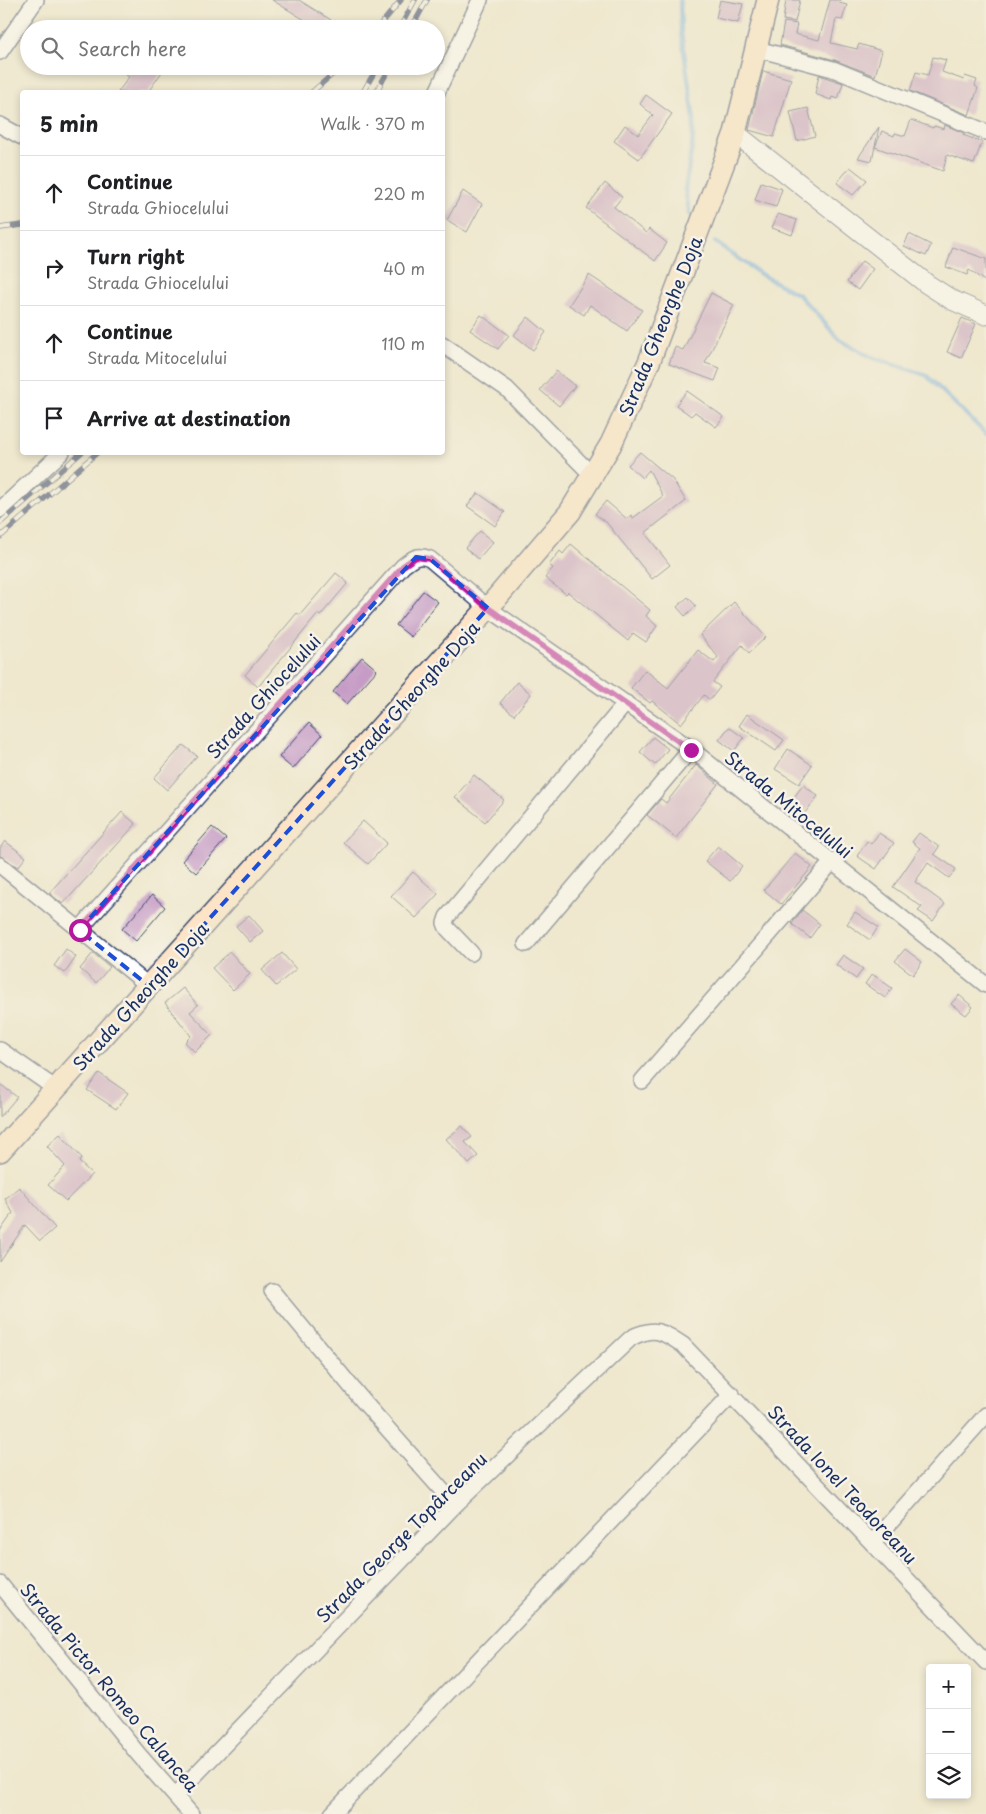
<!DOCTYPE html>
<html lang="en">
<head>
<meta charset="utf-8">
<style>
	body { margin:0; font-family:"Playpen Sans",sans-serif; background:#f6f6f6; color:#202124 }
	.controls { position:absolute; right:15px; bottom:15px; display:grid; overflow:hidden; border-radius:5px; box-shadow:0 2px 8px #0003 }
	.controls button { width:45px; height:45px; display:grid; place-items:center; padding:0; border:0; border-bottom:1px solid #e0e0e0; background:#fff; color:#202124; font:25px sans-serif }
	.stop { position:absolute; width:15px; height:15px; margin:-11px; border:4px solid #b5179e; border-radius:50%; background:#fff }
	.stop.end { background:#b5179e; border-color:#fff; box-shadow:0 1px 5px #0008 }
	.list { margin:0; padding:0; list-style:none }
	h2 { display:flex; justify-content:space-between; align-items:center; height:65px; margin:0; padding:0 20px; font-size:21px }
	h2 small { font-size:16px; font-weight:400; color:#757577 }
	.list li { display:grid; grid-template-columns:32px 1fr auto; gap:15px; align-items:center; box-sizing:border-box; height:75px; padding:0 20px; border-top:1px solid #e0e0e0 }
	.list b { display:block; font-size:19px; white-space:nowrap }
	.list p { margin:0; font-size:16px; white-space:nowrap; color:#757577 }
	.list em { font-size:16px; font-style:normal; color:#757577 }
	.icon { flex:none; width:28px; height:28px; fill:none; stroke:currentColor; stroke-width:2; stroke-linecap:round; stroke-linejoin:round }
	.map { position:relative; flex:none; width:986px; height:1814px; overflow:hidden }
	.search { position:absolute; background:#fff; box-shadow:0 2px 8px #0003; left:20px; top:20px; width:425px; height:55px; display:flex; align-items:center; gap:12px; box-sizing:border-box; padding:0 18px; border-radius:28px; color:#757577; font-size:19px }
	.panel { position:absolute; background:#fff; box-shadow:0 2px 8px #0003; left:20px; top:90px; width:425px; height:365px; border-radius:5px }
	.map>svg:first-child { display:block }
</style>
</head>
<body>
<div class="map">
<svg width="986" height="1814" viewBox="0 0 986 1814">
	<rect width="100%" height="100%" fill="#f7f3e8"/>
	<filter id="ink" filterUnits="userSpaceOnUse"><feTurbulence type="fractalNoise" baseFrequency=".02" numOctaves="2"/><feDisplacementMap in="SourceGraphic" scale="10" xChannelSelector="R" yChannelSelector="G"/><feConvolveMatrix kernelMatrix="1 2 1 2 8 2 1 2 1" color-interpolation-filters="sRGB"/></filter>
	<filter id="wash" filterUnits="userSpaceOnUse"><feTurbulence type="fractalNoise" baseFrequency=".0096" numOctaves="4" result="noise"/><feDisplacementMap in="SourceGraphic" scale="20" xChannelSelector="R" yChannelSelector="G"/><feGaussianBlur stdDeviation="1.12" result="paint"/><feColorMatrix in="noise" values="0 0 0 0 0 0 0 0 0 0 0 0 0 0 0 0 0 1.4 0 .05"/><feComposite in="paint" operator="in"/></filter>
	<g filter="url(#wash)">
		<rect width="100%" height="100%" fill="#efe8ce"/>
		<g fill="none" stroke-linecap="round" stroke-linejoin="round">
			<path stroke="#71aee3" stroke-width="4.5" d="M680,0l1,32 13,87 -2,28 -7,43 5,25
				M715,242l47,33 37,20 41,45 31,17 55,18 60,59"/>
		</g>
		<g id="blocks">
			<path fill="#c69cc6" d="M272,0h27l32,20 -6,9h-25l5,-9z
				M720,0l23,4 -5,19 -22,-5z
				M786,0h14l-5,22 -12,-2z
				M830,0h10l-1,3 8,2 -5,15 -6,-1 -5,24 26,6 2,-5 23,7 -7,25 -40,-16 -55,-15 4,-23 13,2 -2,10 24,6z
				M933,57l13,3 -4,12 22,8 1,-4 12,4 -2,6 3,2 -9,27 -59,-24 6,-19 12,3z
				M132,66h34l-18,26h-30l11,-15 -3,-2z
				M763,71l28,8 -17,58 -25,-7z
				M819,75l24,8 -5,16 -6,-2 -1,3 -16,-6z
				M646,95l26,19 -33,45 -25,-18 11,-16 13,10 15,-20 -13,-11z
				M808,108l7,28 -18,5 -7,-29z
				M911,120l22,8 1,-2 10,3 1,-4 19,8 -1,2 19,7 -8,22 -27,-9 -4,16 -68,-24 7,-16 12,5 1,-3 10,3z
				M879,127l-7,34 -14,-3z
				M850,167l17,13 -14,15 -16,-12z
				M761,182l21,7 -6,18 -21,-7z
				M605,183l17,14 -8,10 32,26 3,-4 18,14 -12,18 -69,-53z
				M463,191l19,13 -15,28 -20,-12z
				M778,214l19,6 -5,15 -20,-7z
				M909,234l22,11 -5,11 -22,-10z
				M953,247l33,12v23l-17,-12 -2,5 -21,-8z
				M862,261l11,8 -15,21 -11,-8z
				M589,275l53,35 -15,21 -37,-26 -6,10 -15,-10z
				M711,293l23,12 -29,58 15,5 -5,13 -46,-17 6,-17 8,3z
				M481,315l28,20 -11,14 -28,-19z
				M528,317l18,15 -13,18 -19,-15z
				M962,318l14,6 -15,34 -14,-6z
				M556,371l19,15 -16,20 -19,-16z
				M687,391l37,26 -8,10 -21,-15 -4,4 -15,-11z
				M640,452l33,28 13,21 -41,32 25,32 -18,14 -46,-57 -11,-8 11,-13 21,18 4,-4 2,3 30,-22 -14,-26 -7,8 -14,-13z
				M478,493l27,19 -10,14 -28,-20z
				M480,531l13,11 -15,17 -13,-11z
				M571,544l79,66 -4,6 11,10 -11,16 -13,-9 -5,8 -60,-49 -2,2 -21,-16 8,-10 -4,-3 11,-14 3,3z
				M336,573l12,10 -28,33 -2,-2 -60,73 -13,-12 52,-62 3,2z
				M423,591l15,11 -27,35 -15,-12z
				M688,597l8,9 -11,10 -8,-9z
				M734,602l32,35 -17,16 -7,-8 -29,37 7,5 -10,13 -6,-5 -23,29 -29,-23 -2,2 -19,-15 14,-18 23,18 30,-38 16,12 4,-5 -18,-22z
				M362,657l15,13 -30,34 -14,-12z
				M517,682l14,12 -17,21 -14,-12z
				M747,714l37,26 -8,11 -37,-25z
				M309,723l13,12 -29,34 -14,-12z
				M729,727l15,11 -10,13 -15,-11z
				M653,737l15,12 -13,16 -15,-13z
				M183,745l14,11 -30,34 -13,-12z
				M788,749l24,16 -13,19 -24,-15z
				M696,765l22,19 -42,54 -29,-23 14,-16 5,4z
				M474,775l30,25 -19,22 -30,-25z
				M803,785l15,11 -14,18 -15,-10z
				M122,812l14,12 -73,80 -14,-11z
				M363,821l24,22 -19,21 -25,-22z
				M212,827l14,12 -30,34 -14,-12z
				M879,833l15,10 -18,26 -19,-13 10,-15 4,3z
				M919,833l20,14 -5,7 22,15 -7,9 -21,-15 -13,19 30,22 -12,17 -15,-10 4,-4 -29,-20 27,-39 -8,-6z
				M5,841l21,16 -8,10 -18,-11v-8z
				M718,846l24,20 -12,15 -25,-20z
				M795,853l17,14 -31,37 -17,-14z
				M413,872l25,22 -22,24 -25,-22z
				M152,895l13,12 -29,34 -14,-12z
				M802,910l18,14 -10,14 -18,-14z
				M855,912l23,15 -8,13 -23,-16z
				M249,915l14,16 -13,11 -14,-16z
				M66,949l10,8 -11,16 -11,-7z
				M905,949l17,13 -9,13 -18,-14z
				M230,952l20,22 -17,16 -21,-22z
				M93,953l17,14 -14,16 -16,-14z
				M282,953l14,16 -20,17 -14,-16z
				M843,955l20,14 -7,10 -20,-14z
				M872,974l20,14 -7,10 -20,-14z
				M183,988l15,17 -8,7 22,23 -17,17 -10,-10 6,-6 -26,-33z
				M959,995l14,12 -7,8 -15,-11z
				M99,1073l29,20 -12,16 -29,-19z
				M0,1084l17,13 -17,20z
				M462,1126l10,11 -7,5 13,14 -9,8 -23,-25z
				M60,1134l22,24 -3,4 13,12 -26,27 -18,-16 17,-19 -18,-20z
				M19,1187l36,41 -15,13 -15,-16 -25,37v-31l13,-18 -8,-14z"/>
		</g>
	</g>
	<g filter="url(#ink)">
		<use href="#blocks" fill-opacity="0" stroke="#3b4b6f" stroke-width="1"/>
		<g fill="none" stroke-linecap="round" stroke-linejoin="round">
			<g stroke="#3b4b6f" stroke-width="18">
				<path id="minor" d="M757,49l76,20 153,63
					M0,52l36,-52
					M437,92l43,-92
					M0,125l22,12
					M442,344l65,45 86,87
					M0,510l62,-58
					M0,865l149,121
					M79,930l324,-364c10,-8 15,-12 27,-7l58,49 203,141 295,236
					M526,944l165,-195
					M471,953l-24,-25 -2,-5 2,-6 179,-214
					M0,1050l56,39
					M642,1081l190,-219
					M272,1291l91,110 92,104
					M872,1543l114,-128
					M0,1584l139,171 52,59
					M175,1796l280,-291 176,-167c23,-12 31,-7 52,7l303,317
					M332,1814l400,-420"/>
			</g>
			<g stroke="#3b4b6f" stroke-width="21">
				<path id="tertiary" d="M735,133l192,151 25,16 34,15"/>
			</g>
			<g stroke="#3b4b6f" stroke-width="24">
				<path id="secondary" d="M0,1151l488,-543 82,-96 41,-68 38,-82 86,-229 33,-133"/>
			</g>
			<use href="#minor" stroke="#fff" stroke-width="15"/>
			<use href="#tertiary" stroke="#fff" stroke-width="19"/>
			<use href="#secondary" stroke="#fee4c6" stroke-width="21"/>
			<g stroke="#1b2f5e" stroke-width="5.5">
				<path id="rail" d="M377,29l24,-29
					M399,29l16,-29
					M411,29l16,-29
					M312,92l30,-26
					M363,92l15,-26
					M376,92l15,-26
					M0,228l22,-3
					M0,523l82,-71
					M0,537l98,-85"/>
			</g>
			<use href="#rail" stroke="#f7f3e8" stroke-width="4" stroke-dasharray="11" stroke-linecap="butt"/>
		</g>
	</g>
	<g fill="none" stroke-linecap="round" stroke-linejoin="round" filter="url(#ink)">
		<path stroke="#b5179e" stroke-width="6" d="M80,930l323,-364 13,-9 14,2 58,49 203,142"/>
	</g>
	<path d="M0 0H986V1814H0ZM416,557l14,2 58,49 -339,378 -70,-56z" fill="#efe8ce" fill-opacity=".55" fill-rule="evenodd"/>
	<path fill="none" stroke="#1d4ed8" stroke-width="4" stroke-dasharray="10 6" stroke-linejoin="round" d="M416,557l14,2 58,49 -339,378 -70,-56z"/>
	<g text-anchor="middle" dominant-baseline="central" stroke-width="5" stroke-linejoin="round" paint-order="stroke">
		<g font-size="18" fill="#1b2f5e" stroke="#f7f3e8">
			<text transform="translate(660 326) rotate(-68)">Strada Gheorghe Doja</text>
			<text transform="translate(411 695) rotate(-48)">Strada Gheorghe Doja</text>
			<text transform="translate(263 696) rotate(-48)">Strada Ghiocelului</text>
			<text transform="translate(789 804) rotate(39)">Strada Mitocelului</text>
			<text transform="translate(140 996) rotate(-48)">Strada Gheorghe Doja</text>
			<text transform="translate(843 1484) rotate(47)">Strada Ionel Teodoreanu</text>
			<text transform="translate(401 1537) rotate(-45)">Strada George Topârceanu</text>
			<text transform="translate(110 1687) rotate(50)">Strada Pictor Romeo Calancea</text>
		</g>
	</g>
</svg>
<div class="controls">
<button>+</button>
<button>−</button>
<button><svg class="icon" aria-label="layers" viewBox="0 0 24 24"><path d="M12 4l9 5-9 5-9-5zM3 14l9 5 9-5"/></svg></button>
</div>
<div class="stop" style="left:80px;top:930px"></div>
<div class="stop end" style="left:691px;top:750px"></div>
<div class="search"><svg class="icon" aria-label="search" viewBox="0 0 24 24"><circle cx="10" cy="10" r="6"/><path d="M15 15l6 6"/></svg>Search here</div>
<section class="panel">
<h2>5 min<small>Walk · 370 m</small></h2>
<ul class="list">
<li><svg class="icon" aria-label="ahead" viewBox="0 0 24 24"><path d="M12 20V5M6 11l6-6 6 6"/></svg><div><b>Continue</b><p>Strada Ghiocelului</p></div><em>220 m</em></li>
<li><svg class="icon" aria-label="right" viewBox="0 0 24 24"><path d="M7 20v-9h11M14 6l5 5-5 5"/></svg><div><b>Turn right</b><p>Strada Ghiocelului</p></div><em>40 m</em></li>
<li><svg class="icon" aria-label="ahead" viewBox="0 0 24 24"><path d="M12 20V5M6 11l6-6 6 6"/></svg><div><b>Continue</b><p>Strada Mitocelului</p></div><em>110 m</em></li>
<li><svg class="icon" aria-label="arrive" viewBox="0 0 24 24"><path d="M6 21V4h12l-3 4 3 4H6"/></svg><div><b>Arrive at destination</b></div></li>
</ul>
</section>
</div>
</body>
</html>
